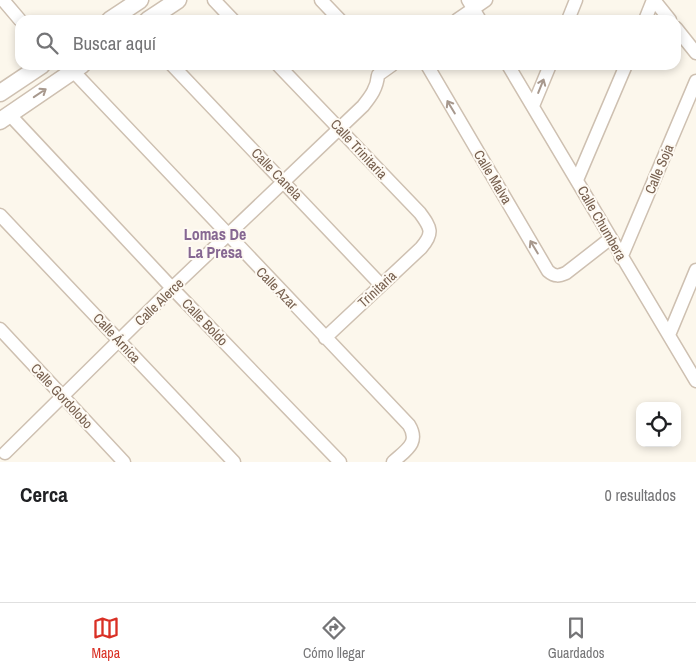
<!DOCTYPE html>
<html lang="es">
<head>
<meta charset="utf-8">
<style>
	body { margin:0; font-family:"Archivo Narrow",sans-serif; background:#f6f6f6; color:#202124 }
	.controls { position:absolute; right:15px; bottom:15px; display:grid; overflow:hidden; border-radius:10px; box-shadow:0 2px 8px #0003 }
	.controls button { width:45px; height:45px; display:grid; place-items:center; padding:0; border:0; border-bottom:1px solid #e0e0e0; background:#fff; color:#202124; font:25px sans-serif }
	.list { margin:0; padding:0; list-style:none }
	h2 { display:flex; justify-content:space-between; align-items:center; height:65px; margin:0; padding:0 20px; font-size:21px }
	h2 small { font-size:16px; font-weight:400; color:#757577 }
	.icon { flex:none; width:28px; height:28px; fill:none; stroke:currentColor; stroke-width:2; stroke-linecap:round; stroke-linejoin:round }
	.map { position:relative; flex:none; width:696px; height:462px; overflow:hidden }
	.search { position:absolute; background:#fff; box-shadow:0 2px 8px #0003; left:15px; right:15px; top:15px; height:55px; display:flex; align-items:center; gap:12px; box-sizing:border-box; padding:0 18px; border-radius:15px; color:#757577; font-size:19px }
	.sheet { height:140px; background:#fff }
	nav { display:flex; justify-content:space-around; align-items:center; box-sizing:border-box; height:70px; border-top:1px solid #e0e0e0; background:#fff; font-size:14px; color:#757577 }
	nav a { display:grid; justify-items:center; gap:2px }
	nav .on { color:#d93025 }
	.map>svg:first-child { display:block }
</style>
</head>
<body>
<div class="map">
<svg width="696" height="462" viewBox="0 0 696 462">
	<rect width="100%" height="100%" fill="#fcf7ec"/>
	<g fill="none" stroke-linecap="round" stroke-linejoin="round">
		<g stroke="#cec0b1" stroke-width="15">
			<path id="minor" d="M3,0l17,20
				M214,0l19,20
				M321,0l19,20
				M468,0l12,20
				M654,0l16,20
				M457,20l29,-20
				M568,20l8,-20
				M645,20l8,-20
				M676,28l20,25
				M172,65l209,220
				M278,65l142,148c11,15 14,20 1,35l-96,90
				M427,65l121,206c7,6 11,5 18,2l45,-35
				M508,65l188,316
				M73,71l336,354c11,18 -3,25 -16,37
				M533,106l17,-41
				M9,114l163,174 168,174
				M577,180l49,-115
				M0,215l234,247
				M621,258l75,-177
				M0,329l124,133
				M669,335l27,-65
				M5,453l167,-165 191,-182c8,-10 14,-18 15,-31l14,-10"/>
		</g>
		<g stroke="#cec0b1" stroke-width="19">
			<path id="tertiary" d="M110,20l30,-20
				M148,20l30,-20
				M0,93l42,-28
				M0,121l82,-56"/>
		</g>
		<use href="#minor" stroke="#fff" stroke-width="12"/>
		<use href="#tertiary" stroke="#fff" stroke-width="16"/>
	</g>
	<defs><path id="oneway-shaft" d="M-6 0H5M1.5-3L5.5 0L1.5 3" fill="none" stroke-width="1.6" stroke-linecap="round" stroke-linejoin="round" transform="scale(1.25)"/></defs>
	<g stroke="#a7988d">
		<use href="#oneway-shaft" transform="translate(541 86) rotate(-68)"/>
		<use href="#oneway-shaft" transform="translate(40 93) rotate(-34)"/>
		<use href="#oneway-shaft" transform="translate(451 107) rotate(-121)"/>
		<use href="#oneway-shaft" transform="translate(534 247) rotate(-121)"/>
	</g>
	<g text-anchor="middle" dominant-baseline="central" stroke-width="4" stroke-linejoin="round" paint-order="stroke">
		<g font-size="14" fill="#77604f" stroke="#fefaf3">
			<text transform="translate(359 149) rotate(47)">Calle Trinitaria</text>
			<text transform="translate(659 169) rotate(-67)">Calle Soja</text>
			<text transform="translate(277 174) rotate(46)">Calle Canela</text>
			<text transform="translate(493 177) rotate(59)">Calle Malva</text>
			<text transform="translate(602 223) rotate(60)">Calle Chumbera</text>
			<text transform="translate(277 288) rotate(46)">Calle Azar</text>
			<text transform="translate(377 289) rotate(-43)">Trinitaria</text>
			<text transform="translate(159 302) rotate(-44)">Calle Alerce</text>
			<text transform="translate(205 322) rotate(46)">Calle Boldo</text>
			<text transform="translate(117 338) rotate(47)">Calle Árnica</text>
			<text transform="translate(62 396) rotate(47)">Calle Gordolobo</text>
		</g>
		<g font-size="16" font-weight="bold" fill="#866792" stroke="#fefaf3">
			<text x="215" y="234">Lomas De<tspan x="215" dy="18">La Presa</tspan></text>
		</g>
	</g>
</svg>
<div class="controls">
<button><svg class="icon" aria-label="locate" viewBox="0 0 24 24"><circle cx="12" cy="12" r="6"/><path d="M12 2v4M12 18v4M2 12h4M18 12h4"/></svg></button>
</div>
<div class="search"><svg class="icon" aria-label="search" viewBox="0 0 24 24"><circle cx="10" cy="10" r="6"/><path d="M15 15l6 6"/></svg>Buscar aquí</div>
</div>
<section class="sheet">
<h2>Cerca<small>0 resultados</small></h2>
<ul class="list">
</ul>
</section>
<nav>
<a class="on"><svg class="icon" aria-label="map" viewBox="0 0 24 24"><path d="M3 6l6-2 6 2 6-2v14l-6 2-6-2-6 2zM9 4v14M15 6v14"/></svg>Mapa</a>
<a><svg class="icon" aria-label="directions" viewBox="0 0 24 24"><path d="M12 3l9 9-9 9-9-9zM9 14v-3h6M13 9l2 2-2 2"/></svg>Cómo llegar</a>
<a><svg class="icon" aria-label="saved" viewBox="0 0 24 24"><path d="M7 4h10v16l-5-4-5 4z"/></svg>Guardados</a>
</nav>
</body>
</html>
